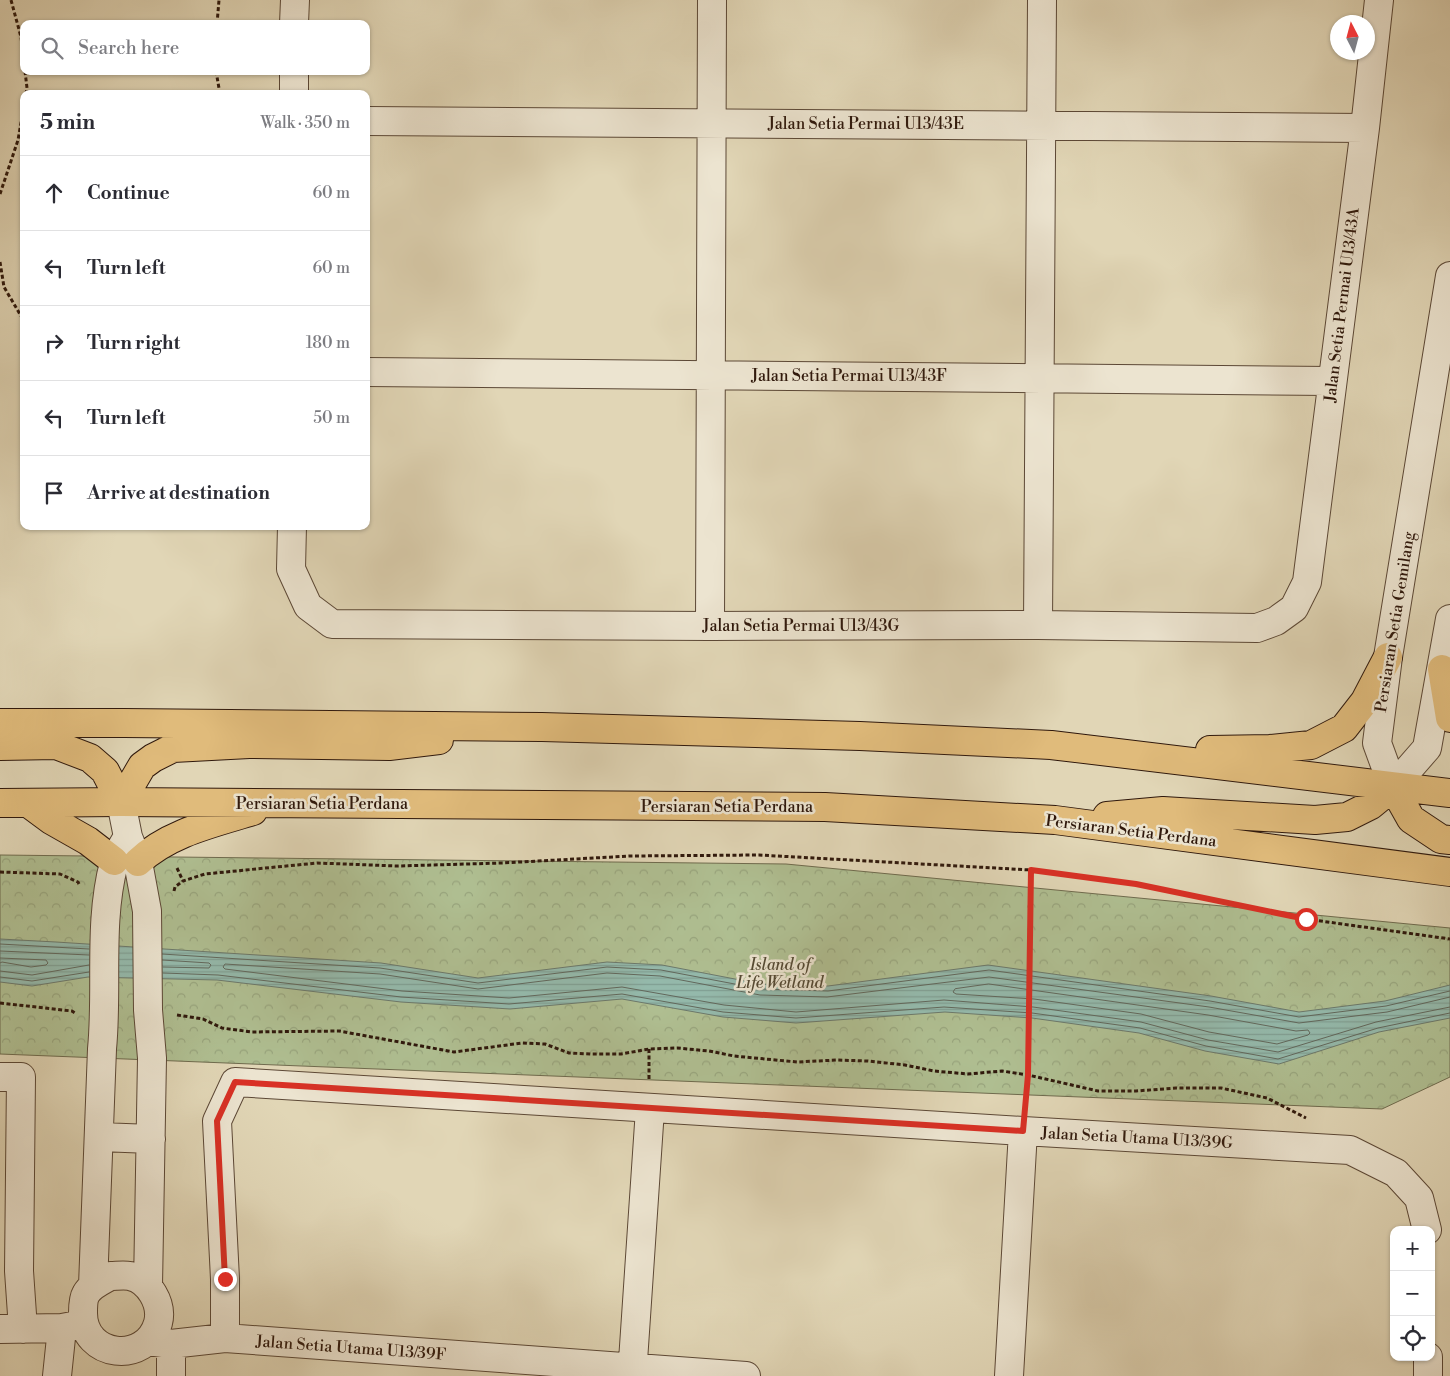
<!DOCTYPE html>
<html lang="en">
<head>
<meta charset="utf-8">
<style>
	body { margin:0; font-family:"Libre Bodoni",serif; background:#f7f7f7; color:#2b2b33 }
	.controls { position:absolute; right:15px; bottom:15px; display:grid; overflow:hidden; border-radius:10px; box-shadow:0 1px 4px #0004 }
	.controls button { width:45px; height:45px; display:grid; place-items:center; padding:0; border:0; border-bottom:1px solid #e1e1e2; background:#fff; color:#2b2b33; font:25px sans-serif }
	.compass { position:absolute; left:1330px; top:15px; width:45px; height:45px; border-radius:50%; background:#fff; box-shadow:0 1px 4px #0004; rotate:354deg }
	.stop { position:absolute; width:15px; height:15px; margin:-11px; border:4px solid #d93025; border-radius:50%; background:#fff }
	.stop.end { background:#d93025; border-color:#fff; box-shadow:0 1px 5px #0008 }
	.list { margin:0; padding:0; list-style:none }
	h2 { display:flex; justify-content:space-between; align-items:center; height:65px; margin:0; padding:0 20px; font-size:21px }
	h2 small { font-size:16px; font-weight:400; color:#7c7c81 }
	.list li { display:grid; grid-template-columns:32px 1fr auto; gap:15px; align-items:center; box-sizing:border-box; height:75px; padding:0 20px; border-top:1px solid #e1e1e2 }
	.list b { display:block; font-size:19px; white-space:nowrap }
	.list em { font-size:16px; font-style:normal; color:#7c7c81 }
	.icon { flex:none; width:28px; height:28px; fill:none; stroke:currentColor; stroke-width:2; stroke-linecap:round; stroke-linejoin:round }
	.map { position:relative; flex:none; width:1450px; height:1376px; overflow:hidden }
	.search { position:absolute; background:#fff; box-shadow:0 1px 4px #0004; left:20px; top:20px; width:350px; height:55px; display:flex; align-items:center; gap:12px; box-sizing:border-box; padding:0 18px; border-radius:10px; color:#7c7c81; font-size:19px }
	.panel { position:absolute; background:#fff; box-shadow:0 1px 4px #0004; left:20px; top:90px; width:350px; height:440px; border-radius:10px }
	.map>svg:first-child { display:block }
</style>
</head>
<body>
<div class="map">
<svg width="1450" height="1376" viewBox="0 0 1450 1376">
	<defs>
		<pattern id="park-crowns" width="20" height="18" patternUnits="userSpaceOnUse" patternTransform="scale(1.25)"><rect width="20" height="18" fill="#afbe91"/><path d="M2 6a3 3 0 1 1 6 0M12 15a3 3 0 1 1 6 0" fill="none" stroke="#97a37c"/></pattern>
		<pattern id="water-rules" width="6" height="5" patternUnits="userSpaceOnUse" patternTransform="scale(1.25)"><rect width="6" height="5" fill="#94b9ab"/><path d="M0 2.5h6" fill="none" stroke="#809e92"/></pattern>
	</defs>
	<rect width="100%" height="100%" fill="#e1d6b6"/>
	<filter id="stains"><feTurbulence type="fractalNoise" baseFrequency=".004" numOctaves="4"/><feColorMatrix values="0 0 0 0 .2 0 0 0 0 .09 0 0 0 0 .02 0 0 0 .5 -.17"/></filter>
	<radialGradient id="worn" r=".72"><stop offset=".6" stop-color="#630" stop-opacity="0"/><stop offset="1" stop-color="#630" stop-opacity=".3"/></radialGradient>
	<path fill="url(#park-crowns)" stroke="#6f6b4e" d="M0,855l786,9 664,64v149l-68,32 -1382,-55z"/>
	<path fill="url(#water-rules)" stroke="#6c796b" d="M0,939l56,3 325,21 97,15 129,-16 55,3 99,19 67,2 160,-21 223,31 88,16 86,-11 65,-16v33l-71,14 -100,32 -74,-13 -66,-18 -107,-15 -87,-6 -149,11 -73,-6 -101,-18 -112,10 -109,-7 -184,-22 -129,-3 -56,9 -32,-4z"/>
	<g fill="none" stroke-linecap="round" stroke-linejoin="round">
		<path stroke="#62685c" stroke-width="1" d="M0,944l89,5
			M0,951l89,4
			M162,954l218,14 98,15 129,-16 54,3 100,19 67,2 161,-21 221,31 89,16 87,-11 64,-15
			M0,958l46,2 2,3 -2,2 -15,2 -29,-5 -2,1
			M162,960l47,3 2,2 -2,3 -46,-1
			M0,971l32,4 57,-10
			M163,973l55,2 183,22 108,7 113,-10 101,18 73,6 148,-11 88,6 108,15 66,18 72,13 100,-31 72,-15
			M0,977l32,4 57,-9
			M989,984l219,31 88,16 12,-1 2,3 -2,2 -31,9 -68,-12 -68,-18 -107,-15 -78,-5 -3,-2 2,-3z
			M1450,997l-63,15 -88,11 -90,-16 -220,-30 -162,20 -67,-2 -100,-19 -53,-3 -129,16 -98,-15 -155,-10 -2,3 2,2 177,22 107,7 113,-11 102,18 72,7 148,-12 89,7 108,15 67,18 70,12 98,-30 74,-15"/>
		<g stroke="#5c4836" stroke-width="30">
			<path id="minor" d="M294,24l1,-24
				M294,94v-23
				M366,121l999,7
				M1450,276l-62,381 -11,86 16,44 34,-39 23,-129
				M366,372l965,9
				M292,526l-1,43 17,37 24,18 378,2 328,-1 219,3 19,-7 18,-13 13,-26 58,-454 14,-128
				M1038,625l4,-625
				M710,626l2,-626
				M121,802l7,35 10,25 9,49 1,99 4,48 -4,228
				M0,1077h21l-2,194 4,58
				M100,1137l51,2
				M110,1276c6,0 14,-1 20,0 19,4 33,28 28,47 -12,42 -75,35 -75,-10 0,-6 0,-14 3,-19 5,-9 16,-13 24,-18z
				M93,1286l9,-237c6,-61 -4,-126 12,-186 2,-8 8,-16 12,-23
				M0,1329l62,-1 21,-4
				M225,1338v-59l-8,-158 18,-39 788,49 327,19 46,23 23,25 8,32
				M148,1341l23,3 54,-6 521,38
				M171,1344v32
				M1428,1357v19
				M57,1376l5,-48
				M632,1376l18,-267
				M1009,1376l14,-245"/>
		</g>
		<g stroke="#2f180c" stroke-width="30">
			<path id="major" d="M1442,669l8,49
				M0,723h124l418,4 318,9 191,9 399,48
				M0,746l56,-1 34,13 15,13 16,31
				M1210,750l60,-1 41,-4 33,-17 21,-27 23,-44
				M1393,787l18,32 30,20 9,1
				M121,802l21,-36 11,-8 20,-10 76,-4 140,2 50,-6
				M0,803l121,-1 704,5 230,13 395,52
				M28,803l23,17 37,21 26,20
				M1107,816l56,-5 152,9 32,-3 24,-12 22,-18
				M138,862c30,-29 76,-39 115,-51"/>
		</g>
		<path stroke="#2f180c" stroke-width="3" stroke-dasharray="4 2.5" stroke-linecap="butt" d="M11,0l10,37 3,26
			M217,24l2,-24
			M25,71l2,17 -1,6
			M216,71l4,23
			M0,194l18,-54 6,-34
			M0,262l4,25 20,34
			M177,868l6,13
			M0,872l60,2 18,8 1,2
			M174,891l1,-4 8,-6 22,-7 112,-11 81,3 104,-3 128,-7 129,-1 272,15 105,14 170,35 144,20
			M0,1003l72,8 3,2
			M177,1015l26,4 19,9 30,4 87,-1 115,21 68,-9 23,1 24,9 22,1h30l28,-5 28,-1 32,3 25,5 63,6 40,-2 31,1 37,4 29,6 34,3 34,-3 26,4 70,16h38l40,-3h45l46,10 39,20
			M649,1049v30
			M1026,1102l2,-27 3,-205"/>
		<use href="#minor" stroke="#ece4d0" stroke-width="28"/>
		<use href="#major" stroke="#e0bb7b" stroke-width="28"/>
	</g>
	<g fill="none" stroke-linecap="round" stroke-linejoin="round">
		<path stroke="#d93025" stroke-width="6" d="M225,1279l-8,-158 18,-39 788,49 5,-56 3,-205 105,14 170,35"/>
	</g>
	<g text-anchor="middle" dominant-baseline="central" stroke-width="5" stroke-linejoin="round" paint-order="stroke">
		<g font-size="16" fill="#2f180c" stroke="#ece4d0">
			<text x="866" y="124">Jalan Setia Permai U13/43E</text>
			<text transform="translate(1342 305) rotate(-83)">Jalan Setia Permai U13/43A</text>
			<text x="849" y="376">Jalan Setia Permai U13/43F</text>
			<text transform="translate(1395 622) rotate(-81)">Persiaran Setia Gemilang</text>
			<text x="801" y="626">Jalan Setia Permai U13/43G</text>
			<text x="322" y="804">Persiaran Setia Perdana</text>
			<text x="727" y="807">Persiaran Setia Perdana</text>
			<text transform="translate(1131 831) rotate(7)">Persiaran Setia Perdana</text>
			<text transform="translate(1137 1138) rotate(3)">Jalan Setia Utama U13/39G</text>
			<text transform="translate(351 1348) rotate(4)">Jalan Setia Utama U13/39F</text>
		</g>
		<g font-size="16" font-style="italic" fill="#554a34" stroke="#ece4d0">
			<text x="780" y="965">Island of<tspan x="780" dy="18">Life Wetland</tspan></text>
		</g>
	</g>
	<rect width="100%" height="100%" filter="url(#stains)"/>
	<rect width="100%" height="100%" fill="url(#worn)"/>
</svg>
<div class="controls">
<button>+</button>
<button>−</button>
<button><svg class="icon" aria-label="locate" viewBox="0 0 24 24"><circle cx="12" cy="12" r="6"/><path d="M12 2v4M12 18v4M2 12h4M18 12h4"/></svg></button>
</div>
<svg class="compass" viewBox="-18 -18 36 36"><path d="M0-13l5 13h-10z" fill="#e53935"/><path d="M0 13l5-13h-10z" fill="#7c7c81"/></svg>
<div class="stop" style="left:1306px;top:919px"></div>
<div class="stop end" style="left:225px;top:1279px"></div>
<div class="search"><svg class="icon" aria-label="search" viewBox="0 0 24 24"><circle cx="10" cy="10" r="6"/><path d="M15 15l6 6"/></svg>Search here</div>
<section class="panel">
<h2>5 min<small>Walk · 350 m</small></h2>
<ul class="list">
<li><svg class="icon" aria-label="ahead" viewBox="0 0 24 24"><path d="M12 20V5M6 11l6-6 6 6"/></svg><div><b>Continue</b></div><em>60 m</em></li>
<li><svg class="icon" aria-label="left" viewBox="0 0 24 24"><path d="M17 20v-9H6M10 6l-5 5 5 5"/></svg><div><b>Turn left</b></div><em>60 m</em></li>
<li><svg class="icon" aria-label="right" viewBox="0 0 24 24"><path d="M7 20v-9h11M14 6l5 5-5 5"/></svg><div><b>Turn right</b></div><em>180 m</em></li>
<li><svg class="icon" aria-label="left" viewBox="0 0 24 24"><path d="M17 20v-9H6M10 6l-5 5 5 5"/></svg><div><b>Turn left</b></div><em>50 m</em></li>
<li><svg class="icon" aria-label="arrive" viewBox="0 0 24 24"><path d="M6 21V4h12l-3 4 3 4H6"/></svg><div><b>Arrive at destination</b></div></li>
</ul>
</section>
</div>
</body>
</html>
